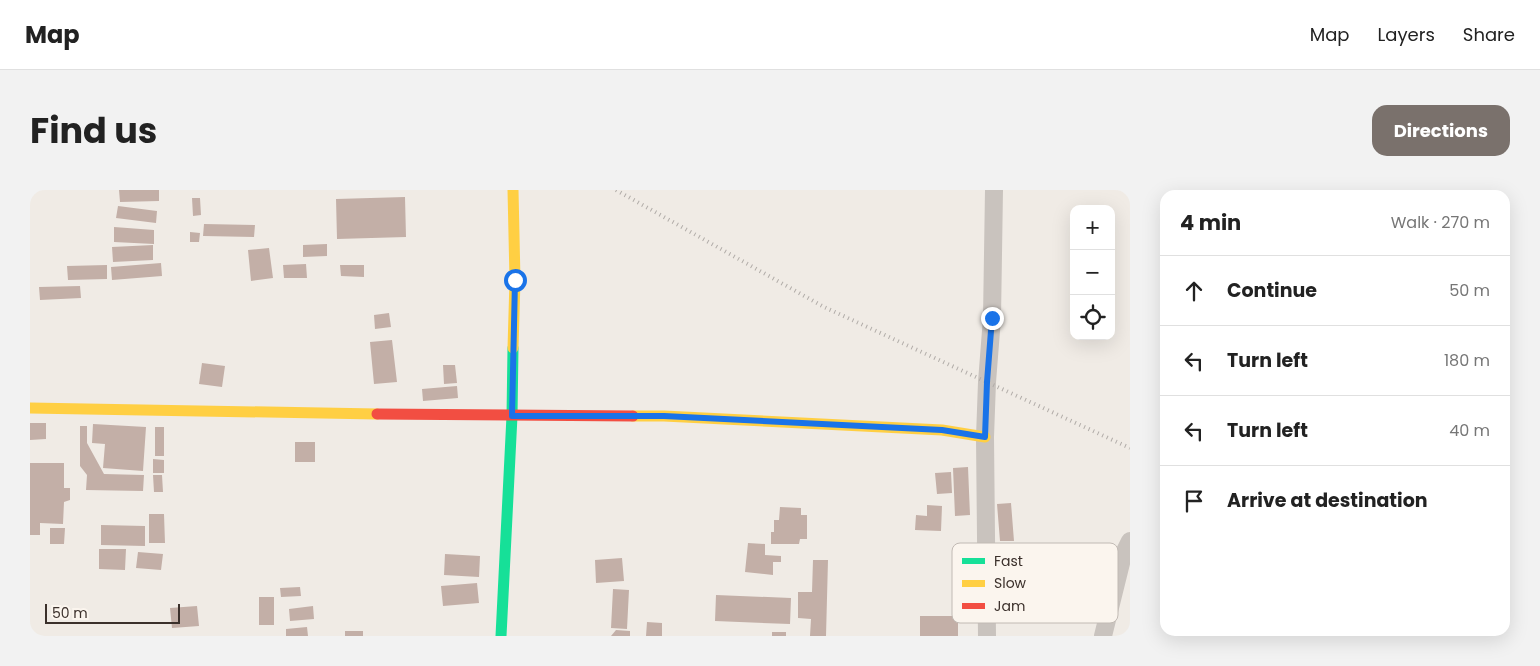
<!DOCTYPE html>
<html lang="en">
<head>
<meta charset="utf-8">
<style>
	body { margin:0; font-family:Poppins,sans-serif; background:#f2f2f2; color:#222 }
	.controls { position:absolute; right:15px; top:15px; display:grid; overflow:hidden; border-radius:10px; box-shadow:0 5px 20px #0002 }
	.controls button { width:45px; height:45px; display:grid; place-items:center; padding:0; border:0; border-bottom:1px solid #e0e0e0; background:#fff; color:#222; font:25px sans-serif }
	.scale { position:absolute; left:15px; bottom:12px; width:135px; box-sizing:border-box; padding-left:5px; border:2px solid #3b302b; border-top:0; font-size:14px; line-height:18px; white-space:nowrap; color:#3b302b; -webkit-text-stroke:4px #fbf5ee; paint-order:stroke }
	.stop { position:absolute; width:15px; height:15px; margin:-11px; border:4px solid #1a73e8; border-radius:50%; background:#fff }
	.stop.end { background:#1a73e8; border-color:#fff; box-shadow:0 1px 5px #0008 }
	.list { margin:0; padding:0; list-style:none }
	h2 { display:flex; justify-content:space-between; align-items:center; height:65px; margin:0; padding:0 20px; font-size:21px }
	h2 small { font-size:16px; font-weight:400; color:#767676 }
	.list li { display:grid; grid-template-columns:32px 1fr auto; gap:15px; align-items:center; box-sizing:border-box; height:70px; padding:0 20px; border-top:1px solid #e0e0e0 }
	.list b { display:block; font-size:19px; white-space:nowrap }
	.list em { font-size:16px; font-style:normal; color:#767676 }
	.icon { flex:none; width:28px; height:28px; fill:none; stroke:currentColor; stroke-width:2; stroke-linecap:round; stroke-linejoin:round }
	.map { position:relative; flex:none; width:1100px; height:446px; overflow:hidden; border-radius:15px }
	header { display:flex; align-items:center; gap:30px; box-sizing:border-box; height:70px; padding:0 25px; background:#fff; border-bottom:1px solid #e0e0e0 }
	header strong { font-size:24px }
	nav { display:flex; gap:28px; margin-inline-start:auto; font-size:18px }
	.intro { display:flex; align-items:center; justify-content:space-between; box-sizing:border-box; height:120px; padding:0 30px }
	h1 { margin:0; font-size:35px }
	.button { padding:12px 22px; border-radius:15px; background:#7a716c; color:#fff; font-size:18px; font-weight:700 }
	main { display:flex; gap:30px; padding:0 30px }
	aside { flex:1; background:#fff; border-radius:15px; box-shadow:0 5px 20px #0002 }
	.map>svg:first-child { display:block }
</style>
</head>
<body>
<header>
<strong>Map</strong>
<nav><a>Map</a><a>Layers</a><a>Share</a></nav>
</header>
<div class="intro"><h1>Find us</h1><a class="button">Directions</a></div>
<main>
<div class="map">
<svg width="1100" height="446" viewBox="0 0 1100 446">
	<rect width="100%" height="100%" fill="#f0ebe5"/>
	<path fill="#c3afa7" d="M89,0h40v11l-39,1z
		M375,7l1,40 -69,2 -1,-40z
		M162,8h8l1,17 -8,1z
		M88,16l39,5 -1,12 -40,-5z
		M174,34l51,1 -1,12 -51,-1z
		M84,37l40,3v14l-40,-2z
		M160,42l10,1 -1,9h-9z
		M297,54v12l-24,1v-12z
		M123,55v15l-40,2 -1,-15z
		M239,58l4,30 -22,3 -3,-31z
		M131,73l1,13 -50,4 -1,-13z
		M276,74l1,14h-23l-1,-13z
		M77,75v14l-39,1 -1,-14z
		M310,75h24v12l-23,-1z
		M50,96l1,12 -41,2 -1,-13z
		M359,123l2,14 -16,2 -1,-14z
		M362,150l5,42 -23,2 -4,-42z
		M172,173l23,3 -3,21 -23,-3z
		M413,175h12l2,18 -13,1z
		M427,196l1,12 -35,3 -1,-12z
		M0,233h16v16l-16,1z
		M63,234l53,3 -3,44 -40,-3 2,-24 -13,-1z
		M50,236h7v17l17,31 40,1 -1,16 -57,-1 1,-15 -7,-9z
		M125,237h9v29h-9z
		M265,252h20v20h-20z
		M123,269l11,1v13h-11z
		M0,273h34v25h6v12l-6,2 -1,22 -23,-1v12h-10z
		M938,277l2,48 -15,1 -2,-48z
		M921,282l1,21 -15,1 -2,-21z
		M123,285h9l1,17h-9z
		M981,313l3,38h-14l-3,-37z
		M897,315l15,1 -1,25 -26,-1 1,-15 11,1z
		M750,317l21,1v7h6v24h-7l-1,5h-28v-12h3v-12h5z
		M119,324h15l1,29h-16z
		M71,335l44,1v20l-44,-1z
		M20,338h15l-1,16h-14z
		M718,353l17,1v11l16,1v6h-8v13l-28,-3z
		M69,359h27l-1,21 -26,-1z
		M108,362l25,2 -2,16 -25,-2z
		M415,364l35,2 -1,21 -35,-2z
		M592,368l2,23 -28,2 -1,-23z
		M783,370h15l-2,76h-16l1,-17 -13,-1v-26h14z
		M447,393l2,20 -36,3 -2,-20z
		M270,397l1,9 -20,1 -1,-9z
		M583,399l16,1 -2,39 -16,-1z
		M686,405l75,3 -1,26 -75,-3z
		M229,407h15v28h-15z
		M167,416l2,20 -27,2 -2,-20z
		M283,416l1,13 -24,2 -1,-12z
		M890,426h38v20h-38z
		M617,432l15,1v13h-16z
		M277,437l1,9h-22v-7z
		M586,440l14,1v5h-19z
		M315,441h18v5h-18z
		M742,442h14v4h-14z"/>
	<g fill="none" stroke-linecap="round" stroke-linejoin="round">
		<path stroke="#c9c3be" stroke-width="18" d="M957,446l-2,-199 2,-55 5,-64 2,-128
			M1073,446l20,-81 7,-14"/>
		<path stroke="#16e098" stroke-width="11" d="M471,446l11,-220 1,-68"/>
		<path stroke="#ffcf43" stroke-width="11" d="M483,0l2,90 -2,68
			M0,218l347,6
			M603,226h31l278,14 43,7"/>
		<path stroke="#f24e42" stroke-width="11" d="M347,224l256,2"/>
		<path stroke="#b1aca8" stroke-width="4" stroke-dasharray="1 4" stroke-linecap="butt" d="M586,0l208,117 306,141"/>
	</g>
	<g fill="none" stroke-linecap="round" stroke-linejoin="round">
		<path stroke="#1a73e8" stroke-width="6" d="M485,90l-3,136h152l278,14 43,7 2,-55 5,-64"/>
	</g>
	<rect x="922" y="353" width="166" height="80" rx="8" fill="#fbf5ee" stroke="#c1bab4" stroke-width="1"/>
	<rect x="932" y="368" width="23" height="6" fill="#16e098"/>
	<rect x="932" y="390" width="23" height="7" fill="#ffcf43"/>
	<rect x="932" y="413" width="23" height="6" fill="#f24e42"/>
	<g font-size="14" fill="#3b302b">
		<text x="964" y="376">Fast</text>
		<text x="964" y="398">Slow</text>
		<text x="964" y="421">Jam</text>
	</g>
</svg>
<div class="controls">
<button>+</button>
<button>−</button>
<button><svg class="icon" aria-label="locate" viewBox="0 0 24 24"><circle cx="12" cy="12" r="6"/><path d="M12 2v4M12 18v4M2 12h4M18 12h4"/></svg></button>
</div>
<div class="scale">50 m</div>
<div class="stop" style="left:485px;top:90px"></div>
<div class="stop end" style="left:962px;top:128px"></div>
</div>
<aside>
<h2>4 min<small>Walk · 270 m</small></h2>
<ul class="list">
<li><svg class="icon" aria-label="ahead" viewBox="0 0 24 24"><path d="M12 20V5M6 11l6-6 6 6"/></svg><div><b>Continue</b></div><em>50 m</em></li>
<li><svg class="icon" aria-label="left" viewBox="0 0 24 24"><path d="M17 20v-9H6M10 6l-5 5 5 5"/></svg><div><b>Turn left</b></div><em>180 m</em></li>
<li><svg class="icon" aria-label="left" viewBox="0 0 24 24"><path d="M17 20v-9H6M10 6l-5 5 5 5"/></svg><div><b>Turn left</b></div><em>40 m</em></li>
<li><svg class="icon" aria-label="arrive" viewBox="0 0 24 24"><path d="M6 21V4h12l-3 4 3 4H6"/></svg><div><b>Arrive at destination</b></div></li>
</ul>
</aside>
</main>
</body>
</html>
